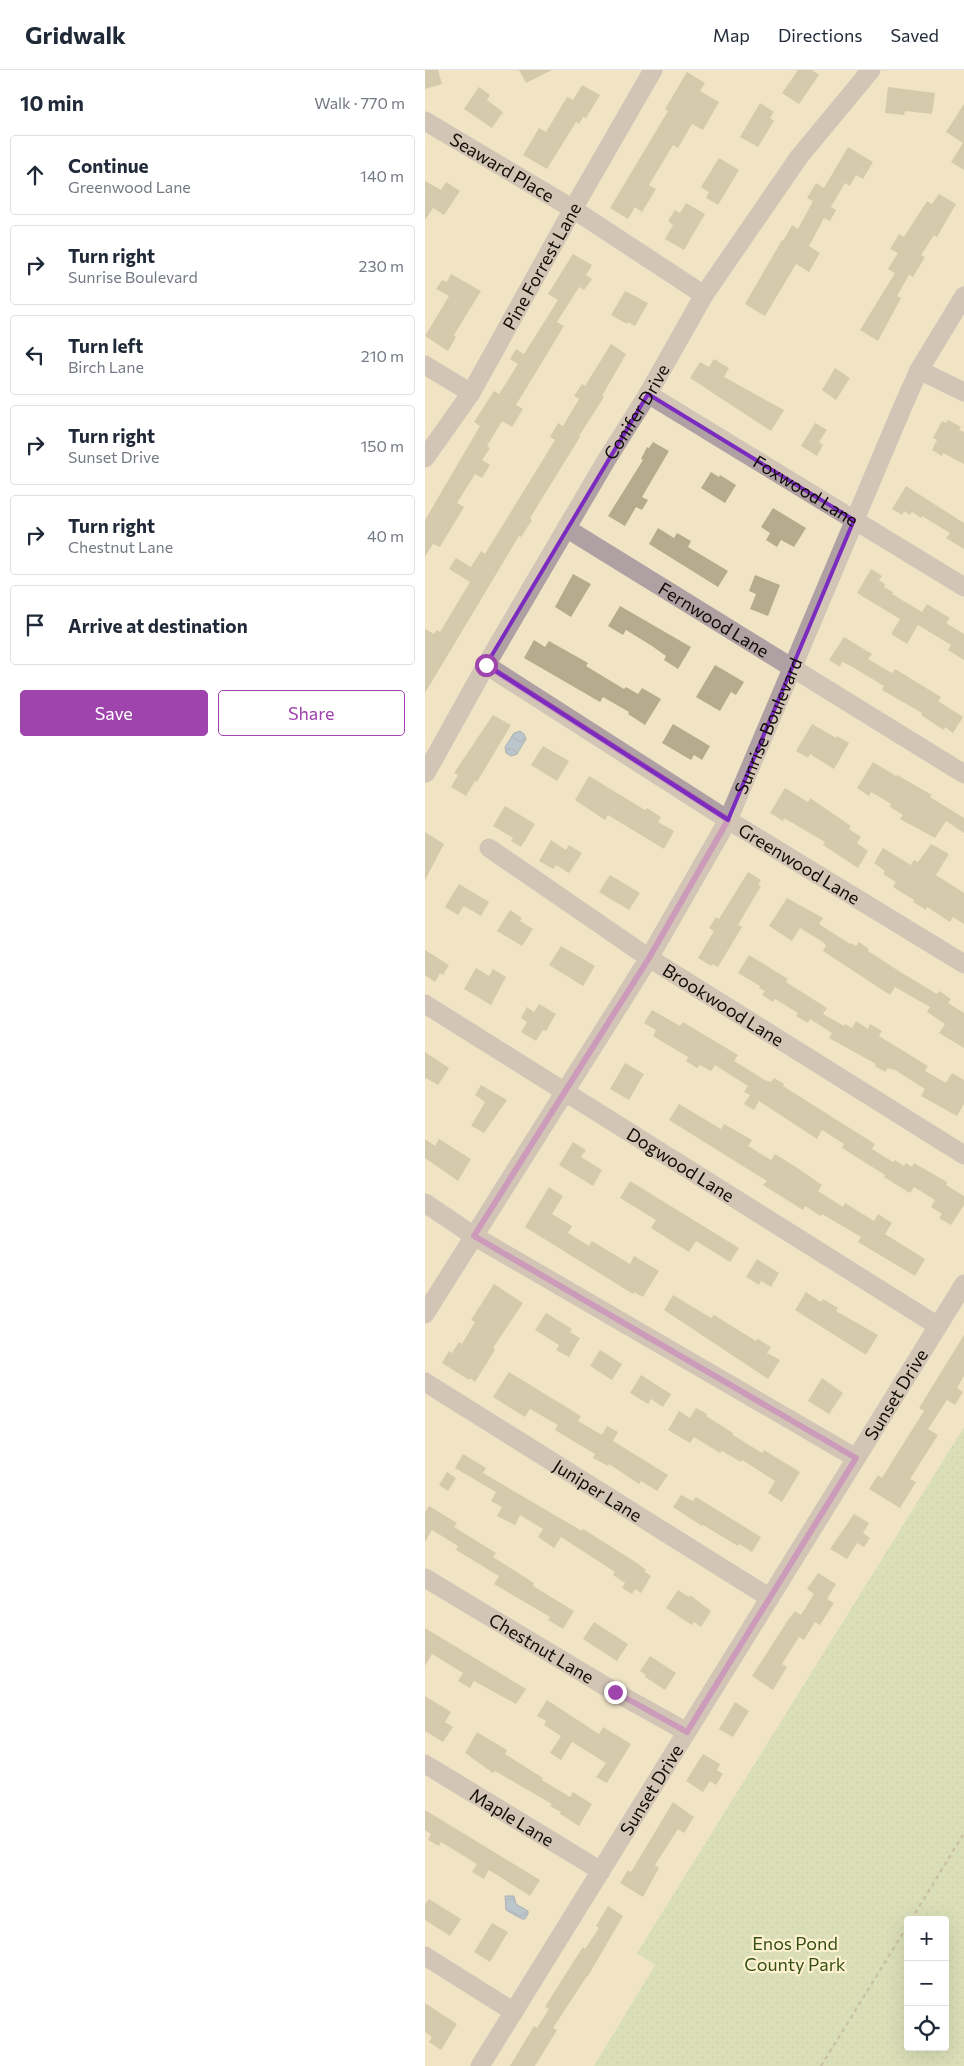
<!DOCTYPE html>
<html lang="en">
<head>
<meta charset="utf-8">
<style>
	body { margin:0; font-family:Commissioner,sans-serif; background:#f2f2f3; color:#1f2937 }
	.controls { position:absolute; right:15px; bottom:15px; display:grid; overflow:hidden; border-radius:5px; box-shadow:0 5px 20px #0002 }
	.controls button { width:45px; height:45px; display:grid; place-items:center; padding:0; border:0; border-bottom:1px solid #e0e1e3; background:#fff; color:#1f2937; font:25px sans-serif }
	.stop { position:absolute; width:15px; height:15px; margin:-11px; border:4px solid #9f43ad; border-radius:50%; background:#fff }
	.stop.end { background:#9f43ad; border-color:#fff; box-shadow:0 1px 5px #0008 }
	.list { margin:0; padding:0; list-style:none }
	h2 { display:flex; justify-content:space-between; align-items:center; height:65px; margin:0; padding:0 20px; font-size:21px }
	h2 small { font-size:16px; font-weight:400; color:#747a83 }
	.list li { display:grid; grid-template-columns:32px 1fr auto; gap:15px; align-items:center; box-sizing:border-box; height:80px; margin:0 10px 10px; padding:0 10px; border:1px solid #e0e1e3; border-radius:5px }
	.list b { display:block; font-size:19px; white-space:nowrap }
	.list p { margin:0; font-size:16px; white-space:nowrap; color:#747a83 }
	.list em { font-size:16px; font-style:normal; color:#747a83 }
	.actions { display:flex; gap:10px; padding:15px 20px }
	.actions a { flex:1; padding:11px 0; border:1px solid #9f43ad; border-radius:5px; text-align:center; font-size:18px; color:#9f43ad }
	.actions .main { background:#9f43ad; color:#fff }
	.icon { flex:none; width:28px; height:28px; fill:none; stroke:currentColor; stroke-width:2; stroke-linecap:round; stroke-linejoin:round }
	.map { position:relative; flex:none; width:539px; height:1996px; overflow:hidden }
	header { display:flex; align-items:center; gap:30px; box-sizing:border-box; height:70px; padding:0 25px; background:#fff; border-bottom:1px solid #e0e1e3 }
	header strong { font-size:24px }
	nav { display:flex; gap:28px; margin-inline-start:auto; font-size:18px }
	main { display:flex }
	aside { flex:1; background:#fff }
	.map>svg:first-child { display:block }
</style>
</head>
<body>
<header>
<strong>Gridwalk</strong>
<nav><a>Map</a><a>Directions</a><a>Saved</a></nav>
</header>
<main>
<aside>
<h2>10 min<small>Walk · 770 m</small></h2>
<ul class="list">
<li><svg class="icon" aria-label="ahead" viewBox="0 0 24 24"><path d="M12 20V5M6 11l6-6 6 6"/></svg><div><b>Continue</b><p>Greenwood Lane</p></div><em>140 m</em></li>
<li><svg class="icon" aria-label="right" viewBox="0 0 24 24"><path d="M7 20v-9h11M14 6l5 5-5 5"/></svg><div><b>Turn right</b><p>Sunrise Boulevard</p></div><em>230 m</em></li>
<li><svg class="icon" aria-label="left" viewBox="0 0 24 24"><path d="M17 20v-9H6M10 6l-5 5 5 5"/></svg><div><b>Turn left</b><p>Birch Lane</p></div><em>210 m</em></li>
<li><svg class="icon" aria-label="right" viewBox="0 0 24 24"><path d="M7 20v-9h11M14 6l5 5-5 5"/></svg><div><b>Turn right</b><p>Sunset Drive</p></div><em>150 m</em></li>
<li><svg class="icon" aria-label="right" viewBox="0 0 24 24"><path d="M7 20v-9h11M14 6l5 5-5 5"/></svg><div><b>Turn right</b><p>Chestnut Lane</p></div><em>40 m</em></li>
<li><svg class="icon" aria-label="arrive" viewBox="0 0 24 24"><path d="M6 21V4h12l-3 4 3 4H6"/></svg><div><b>Arrive at destination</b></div></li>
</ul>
<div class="actions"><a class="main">Save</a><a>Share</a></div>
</aside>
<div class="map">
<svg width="539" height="1996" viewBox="0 0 539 1996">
	<defs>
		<pattern id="park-dots" width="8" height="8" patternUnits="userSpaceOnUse" patternTransform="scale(1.25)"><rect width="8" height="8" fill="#c0daa9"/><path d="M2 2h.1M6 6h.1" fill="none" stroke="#a4ba90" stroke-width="1.8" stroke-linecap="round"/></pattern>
		<pattern id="water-waves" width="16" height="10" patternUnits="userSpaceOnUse" patternTransform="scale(1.25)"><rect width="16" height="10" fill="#79a2d6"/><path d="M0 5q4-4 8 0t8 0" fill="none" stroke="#6282ab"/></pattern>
	</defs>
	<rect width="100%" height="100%" fill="#f0e4c5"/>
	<path fill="url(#park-dots)" fill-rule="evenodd" d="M539,1357v639h-370l61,-101 -18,-12zM483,1850h37v127h-37z"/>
	<path fill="url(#water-waves)" stroke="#5a7597" d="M95,661l4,3 2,5 -9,15 -6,2 -5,-3 -1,-6 9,-14z
		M80,1826h9l2,8 12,7v3l-3,5h-3l-16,-9z"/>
	<path fill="#b7ab8e" d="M0,0h13l4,14 -17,5z
		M94,0h33l-26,13z
		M373,0h14l7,5 -20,29 -17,-11z
		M262,2l18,11 -5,8 19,11 -16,28 -11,-6 -14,24 -5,-3 -24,40 7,4 -14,23 -7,-5 -7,12 -18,-11 58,-97 -3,-2z
		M157,15l18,10 -14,23 -3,-1 -4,7 -3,-2 -29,47 -24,-14 16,-27 7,4 21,-35 6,3z
		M54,17l11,8 -3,5 16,12 -11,16 -28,-19z
		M463,17l47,6 -3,21 -27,-3 -1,4 -19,-2z
		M335,33l14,9 -4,6 4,3 -16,26 -18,-10z
		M539,34v66l-13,-8 12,-19 -17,-11z
		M423,77l25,15 -10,17 -7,-4 -6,11 -5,-3 -14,24 5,3 -6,11 -6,-3 -15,28 11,7 -11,19 -13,-8 -31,52 -20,-12 37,-64 1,1 9,-16 6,4 15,-28 -6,-3 9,-15 8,5z
		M294,88l20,12 -21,35 -12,-7 3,-6 -8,-5z
		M0,111l16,9 5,-8 14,9 -16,24 -11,-7 -8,12z
		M514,124l17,10 -19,33 -3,-2 -13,20 4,2 -12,20 -4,-2 -12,21 4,2 -23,43 -18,-11 35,-57 -7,-4 10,-16 -8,-4 9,-15 5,3 23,-36 5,3z
		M261,133l19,11 -21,36 -19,-11 8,-14 -5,-4 7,-11 5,3z
		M148,184l19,11 -6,10 6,4 -8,11 -5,-3 -22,35 7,4 -48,79 7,4 -11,18 -10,-6 -15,25 3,2 -8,12 8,5 -8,13 -7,-4 -18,29 7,4 -24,40 -7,-3 -8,13v-37l55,-94 -6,-4 20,-31 5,3 19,-30 -8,-5 6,-10 8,5 34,-54 -10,-6z
		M26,204l30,17 -27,44 2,2 -8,14 -23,-15 24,-40 -13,-7 6,-9 5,2z
		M200,221l23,12 -13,23 -7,-4 -1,2 -16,-9z
		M186,274l15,10 -24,42 2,1 -25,39 1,1 -50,81 2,2 -11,17 -2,-1 -94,157v-64l9,5 3,-4 3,2 30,-50 -21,-13 7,-11 15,9 10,-16 4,3 70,-114 -5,-3 8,-14 5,3 16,-27 -5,-3 8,-12 3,2z
		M289,289l15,9 -5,9 60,33 -13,21 -81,-53 10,-16 9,5z
		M410,298l15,10 -14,22 -14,-10z
		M523,350l13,7 -2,3 5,2v32l-21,-11 -1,3 -10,-6 5,-10 -4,-2 9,-17 4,2z
		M390,353l12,7 -8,12 4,3 -6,11 -16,-10z
		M228,372l16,9 -27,46 6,3 -6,10 -6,-3 -11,19 -17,-10 35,-56 -2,-1 6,-12 2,1z
		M286,402l8,5 1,-2 16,10 -11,18 -24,-15z
		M481,416l58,37v26l-18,-11 4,-5 -28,-17 -1,2 -9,-6 -2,3 -6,-4 -2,4 -10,-6z
		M348,438l33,20 -12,19 -13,-7 -4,7 -11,-7 4,-7 -9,-6z
		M233,458l16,10 3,-5 14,8 -3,6 40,24 -10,16 -69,-43z
		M446,499l11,7 -3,4 6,4 -1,3 9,5 -1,2 30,18 5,-8 23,14 -4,5 18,11v26l-16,-10 3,-5 -33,-20 -11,19 -16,-10 9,-15 -43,-26z
		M148,504l18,10 -20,33 -16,-10z
		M330,505l25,10 -12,31 -18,-7 6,-15 -7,-3z
		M195,536l71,41 -13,22 -14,-9 2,-4 -14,-10 -26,-16 -3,5 -15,-9z
		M419,567l28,17 -4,5 24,14 3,-4 46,28 -3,4 25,16 -10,16 -8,-6 -1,3 -23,-15 1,-2 -40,-23 2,-4 -35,-21 -7,-3 -2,5 -11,-7z
		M109,570l11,7 4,-6 39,22 -2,3 38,23 2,-2 12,7 4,-6 19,11 -16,26 -17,-11 1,-2 -26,-15 -3,5 -76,-44z
		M290,595l29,17 -8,13 -5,-3 -11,19 -24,-14z
		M68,645l18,10 -34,57 -2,-1 -9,15 -15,-9 7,-12 -4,-2z
		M248,654l37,22 -8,14 -8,-5 -3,5 -29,-17z
		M387,654l24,14 1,-2 12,7 -15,26 -24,-15 -2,4 -12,-7z
		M118,676l26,15 -12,20 -26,-16z
		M448,692l23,14 1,-1 35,20 -2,2 34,21v15l-18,-12 -11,17 -35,-19 3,-4 -13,-8 1,-3 -20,-12 -2,4 -12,-8z
		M164,706l56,34 2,-2 14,9 -3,5 16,9 -10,18 -56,-34 -3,5 -30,-20z
		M360,718l23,14 2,-4 41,28 -2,3 12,8 -4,6 11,8 -10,17 -35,-23 2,-3 -41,-24 -1,3 -13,-8z
		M80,736l30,18 -14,23 -10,-6 2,-3 -20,-12z
		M0,762l19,12 -19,36z
		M126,770l15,10 3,-5 13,8 -13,20 -13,-8 -3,4 -14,-8z
		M506,774l18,10 -13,21 28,18v31l-11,-7 -3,5 -23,-15 -1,3 -13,-8 1,-2 -21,-13 3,-5 -13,-8 2,-3 -11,-8 9,-15 28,17 3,-5 4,2z
		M323,802l13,8 -3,4 3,2 -23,39 4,2 -24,40 -6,-3 -1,2 -13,-8 16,-27 -5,-3 7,-11 3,2z
		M185,805l30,18 -11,17 -30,-18z
		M34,814l30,18 -8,14 -17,-10 -6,9 -13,-8z
		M362,828l36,20 -4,6 31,20 1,-1 5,3 3,-4 10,7 -1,2 34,22 35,21 2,-3 12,8 -3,4 16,10v35l-25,-15 6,-9 -18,-12 3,-5 -35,-20 -5,8 -67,-44 3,-5 -3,-4 -23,-14 -8,13 -23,-15z
		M85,840l12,8 -2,3 13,8 -11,17 -25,-15z
		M136,876l34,20 -12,20 -34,-21z
		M0,880l24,15 -6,10 -3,-2 -5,9 -10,-7z
		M324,885l39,24 -2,3 41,26 -4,6 21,12 1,-2 7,4 4,-7 12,8 2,-5 12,7 -3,5 49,30 -3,5 21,12 6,-10 12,7v24l-7,12 -36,-20 4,-7 -30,-19 -7,-2 -3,4 -10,-6 1,-2 -47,-26 3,-5 -22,-14 -2,4 -12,-7 2,-3 -23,-14 -2,3 -11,-7 3,-4 -6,-3 1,-2 -22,-13z
		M51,898l13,8 4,-7 13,8 -15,28 -27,-16z
		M114,934l17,10 -10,17 -3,-1 -7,11 -15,-9 6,-10 -6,-4 6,-11 7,5z
		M227,940l28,16 3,-4 55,33 -4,6 31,19 6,2 3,-4 10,6 -1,2 92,58 -3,5 21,13 2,-2 9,6 2,-3 6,4 2,-4 33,19 -1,3 18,11v9l-13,20 -12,-7 3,-4 -11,-7 4,-7 -21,-13 -4,6 -26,-16 1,-2 -43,-27 2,-4 -22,-14 -5,9 -58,-38 -5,9 -10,-6 6,-9 -6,-3 4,-6 -33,-21 -4,6 -11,-6 -3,3 -11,-7 2,-4 -35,-21 3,-6 -12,-7z
		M0,982l24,16 -11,17 -12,-7 -1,2z
		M200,993l19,11 -15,26 -19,-11z
		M56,1015l26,15 -23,33 -13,-7 14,-24 -10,-7z
		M254,1034l42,25 3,-5 28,16 -4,6 23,14 4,-6 24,15 23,16 -4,6 25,16 2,-4 29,18 4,-7 14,9 -7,11 40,25 -10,17 -57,-34 3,-5 -39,-23 -1,2 -16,-10 -2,4 -40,-25 4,-4 -98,-61z
		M0,1069l10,7 4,-7 32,20 -13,22 -33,-23z
		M148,1072l13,8 -5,7 21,13 -9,16 -34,-21z
		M205,1111l109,67 -9,14 -34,-21 -7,11 -38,-24 5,-8 -36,-22z
		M124,1117l14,9 -11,18 20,12 -4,7 21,13 3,-5 38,23 4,-8 25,15 -16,26 -9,-5 -1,2 -108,-67z
		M332,1189l22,14 -8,14 -10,-6 -2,4 -13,-8z
		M69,1214l29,19 -30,45 2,2 -20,32 -5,-4 -1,2 -27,-17 7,-12 3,2 7,-11 3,2 13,-22 -4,-2z
		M381,1222l15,10 2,-3 15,9 -2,3 42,24 -12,20 -71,-45z
		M248,1225l38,23 3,-3 42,26 2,-2 13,8 -4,6 13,7 -12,19 -104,-69z
		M121,1243l26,16 -2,3 10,6 -11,19 -13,-7 3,-5 -24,-15z
		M539,1265v41l-7,12 6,4 -8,13 -8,-5 -19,29 10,6 -28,44 6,3 -16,26 -31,-19 9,-14 4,3 13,-21 29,-46 -5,-3z
		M175,1280l22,14 -10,16 -22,-14z
		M84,1302l72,44 -3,5 24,14 5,-9 11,6 -5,9 55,34 -11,16 -16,-10 -2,3 -30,-20 -1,2 -15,-8 2,-4 -40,-24 3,-5 -28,-16 -5,8 -32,-20z
		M216,1305l30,19 -8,13 -12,-8 -3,5 -18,-11z
		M397,1308l21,15 -14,21 -21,-13z
		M271,1338l11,6 -1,2 27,17v2l29,18 2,-3 36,22 -18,30 -14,-9 7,-12 -33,-21 -1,2 -19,-11 -2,2 -26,-16 -4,6 -22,-13 11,-19 11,7z
		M38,1384l23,14 -3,5 99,58 1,-2 54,34 9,7 -1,2 6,4 -10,17 -6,-4 -3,5 -10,-6 3,-5 -12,-8 2,-3 -54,-35 -7,11 -16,-11 5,-8 -23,-14 -5,10 -18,-9 5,-9 -11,-6 5,-9 -41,-24z
		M22,1402l9,6 -8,13 -9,-6z
		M256,1425l12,6 3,-4 65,40 -9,15 -13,-8 -1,2 -35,-21 -1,1 -29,-19z
		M4,1436l28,17 -3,4 42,26 -3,4 41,26 -1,3 41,25 -11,18 -15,-9 2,-3 -56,-33 5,-8 -43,-26 2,-4 -26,-16 -7,12v-30z
		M429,1444l15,9 -6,10 7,5 -6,9 -7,-4 -10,16 -17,-10z
		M393,1503l18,11 -9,15 7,4 -14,22 -5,-3 -11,18 -5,-3 -17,27 5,3 -14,23 -21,-14 36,-56 7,-9 6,4 13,-21 -7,-5z
		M253,1520l11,7 1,-2 21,16 -10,16 -7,-5 -2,3 -26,-17z
		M169,1552l34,22 -11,17 -34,-22z
		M0,1558l101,61 -10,15 -42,-23 -4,7 -12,-7 5,-8 -31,-19 -7,12z
		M225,1586l26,17 -11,17 -20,-13 1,-2 -6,-4z
		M0,1626l26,16 -6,10 8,5 -10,15 -18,-11z
		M122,1630l52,34 4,-7 28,17 -24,39 -11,-6 10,-14 -34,-21 -11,18 -11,-7 11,-17 -17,-11 2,-4 -9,-5z
		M310,1632l14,9 -16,26 -14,-8z
		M52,1662l30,18 -2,4 38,24 -1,2 28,17 3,-5 19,12 -13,22 -19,-12 1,-2 -11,-6 2,-2 -57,-33 -2,2 -28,-20z
		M278,1684l17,10 -3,6 6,4 -7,11 -6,-4 -7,11 -17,-11z
		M248,1732l21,15 -10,16 -6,-4 -23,36 4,3 -16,29 -23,-14 8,-13 3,2z
		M0,1740l115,70 -10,16 -41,-26 -5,9 -12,-7 5,-8 -36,-22 -2,4 -11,-6 3,-6 -6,-4z
		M4,1829l32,20 -11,17 -25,-16v-16z
		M183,1836l15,10 -35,60h-1l-34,52 4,2 -22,36h-25l24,-40 3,2 12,-19 -4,-2 18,-29 20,-31 2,2 14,-21 -3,-2z
		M67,1853l16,9 -18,30 -16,-10z
		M0,1933l32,21 -16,26 -12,-8 3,-5 -7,-5z"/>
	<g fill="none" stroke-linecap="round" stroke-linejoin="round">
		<path stroke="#a09780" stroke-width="2.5" stroke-dasharray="4 4" stroke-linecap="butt" d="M486,1850l53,-87
			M396,1996l87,-141"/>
		<g stroke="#afa0a4" stroke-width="19">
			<path id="s1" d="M0,51l148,88 131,86"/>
			<path d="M0,295l46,28"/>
			<path d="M494,300l45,22"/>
			<path id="s2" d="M223,324l316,193"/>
			<path id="s3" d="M0,388l46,-65 102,-184 80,-139"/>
			<path id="s4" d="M141,458l398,246"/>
			<path id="s5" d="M61,595l242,155 236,144"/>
			<path id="s6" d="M1,703l60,-108 121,-206 41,-65 56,-99 95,-138 72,-87"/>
			<path id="s7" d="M64,778l160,110 315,197"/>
			<path id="s8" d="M0,934l513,322"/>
			<path d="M0,1133l49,33 382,222"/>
			<path id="s9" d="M0,1244l224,-356 79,-138 175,-414 16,-36 45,-74"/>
			<path id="s10" d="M0,1312l345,216"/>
			<path id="s11" d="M0,1508l190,114 72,40"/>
			<path id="s12" d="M0,1694l176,107"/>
			<path d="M0,1886l89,56"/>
			<path id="s13" d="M55,1996l484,-782"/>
		</g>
	</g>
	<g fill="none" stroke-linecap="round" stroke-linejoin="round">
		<path stroke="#9f43ad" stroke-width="6" d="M61,595l242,155 -79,138 -175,278 382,222 -169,274 -72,-40"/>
	</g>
	<path d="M0 0H539V1996H0ZM223,324l206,126 -126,300 -242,-155z" fill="#f0e4c5" fill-opacity=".55" fill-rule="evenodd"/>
	<path fill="none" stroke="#7b2cbf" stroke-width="4" stroke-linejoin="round" d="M223,324l206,126 -126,300 -242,-155z"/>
	<g text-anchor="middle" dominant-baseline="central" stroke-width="4.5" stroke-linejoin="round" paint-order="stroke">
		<g font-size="18" fill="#110d04" stroke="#fef1d2">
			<text stroke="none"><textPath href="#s1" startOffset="90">Seaward Place</textPath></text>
			<text stroke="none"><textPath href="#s3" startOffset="225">Pine Forrest Lane</textPath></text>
			<text stroke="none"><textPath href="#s6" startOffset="418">Conifer Drive</textPath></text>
			<text stroke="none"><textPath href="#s2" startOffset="185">Foxwood Lane</textPath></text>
			<text stroke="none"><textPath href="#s4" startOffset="174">Fernwood Lane</textPath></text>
			<text stroke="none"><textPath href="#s9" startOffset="682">Sunrise Boulevard</textPath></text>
			<text stroke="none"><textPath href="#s5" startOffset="371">Greenwood Lane</textPath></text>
			<text stroke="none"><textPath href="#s7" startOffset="282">Brookwood Lane</textPath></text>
			<text stroke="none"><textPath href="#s8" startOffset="302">Dogwood Lane</textPath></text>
			<text stroke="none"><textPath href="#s13" startOffset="790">Sunset Drive</textPath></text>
			<text stroke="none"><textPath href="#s10" startOffset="204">Juniper Lane</textPath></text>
			<text stroke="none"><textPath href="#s11" startOffset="136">Chestnut Lane</textPath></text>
			<text stroke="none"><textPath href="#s13" startOffset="325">Sunset Drive</textPath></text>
			<text stroke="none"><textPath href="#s12" startOffset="102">Maple Lane</textPath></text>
		</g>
		<g font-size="18" fill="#345011" stroke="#fef1d2">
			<text x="370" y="1873">Enos Pond<tspan x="370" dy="21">County Park</tspan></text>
		</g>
	</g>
</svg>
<div class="controls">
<button>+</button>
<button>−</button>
<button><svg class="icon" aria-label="locate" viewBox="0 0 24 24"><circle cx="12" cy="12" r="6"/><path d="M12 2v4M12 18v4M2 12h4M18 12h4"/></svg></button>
</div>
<div class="stop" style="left:61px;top:595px"></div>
<div class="stop end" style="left:190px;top:1622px"></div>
</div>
</main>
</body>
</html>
